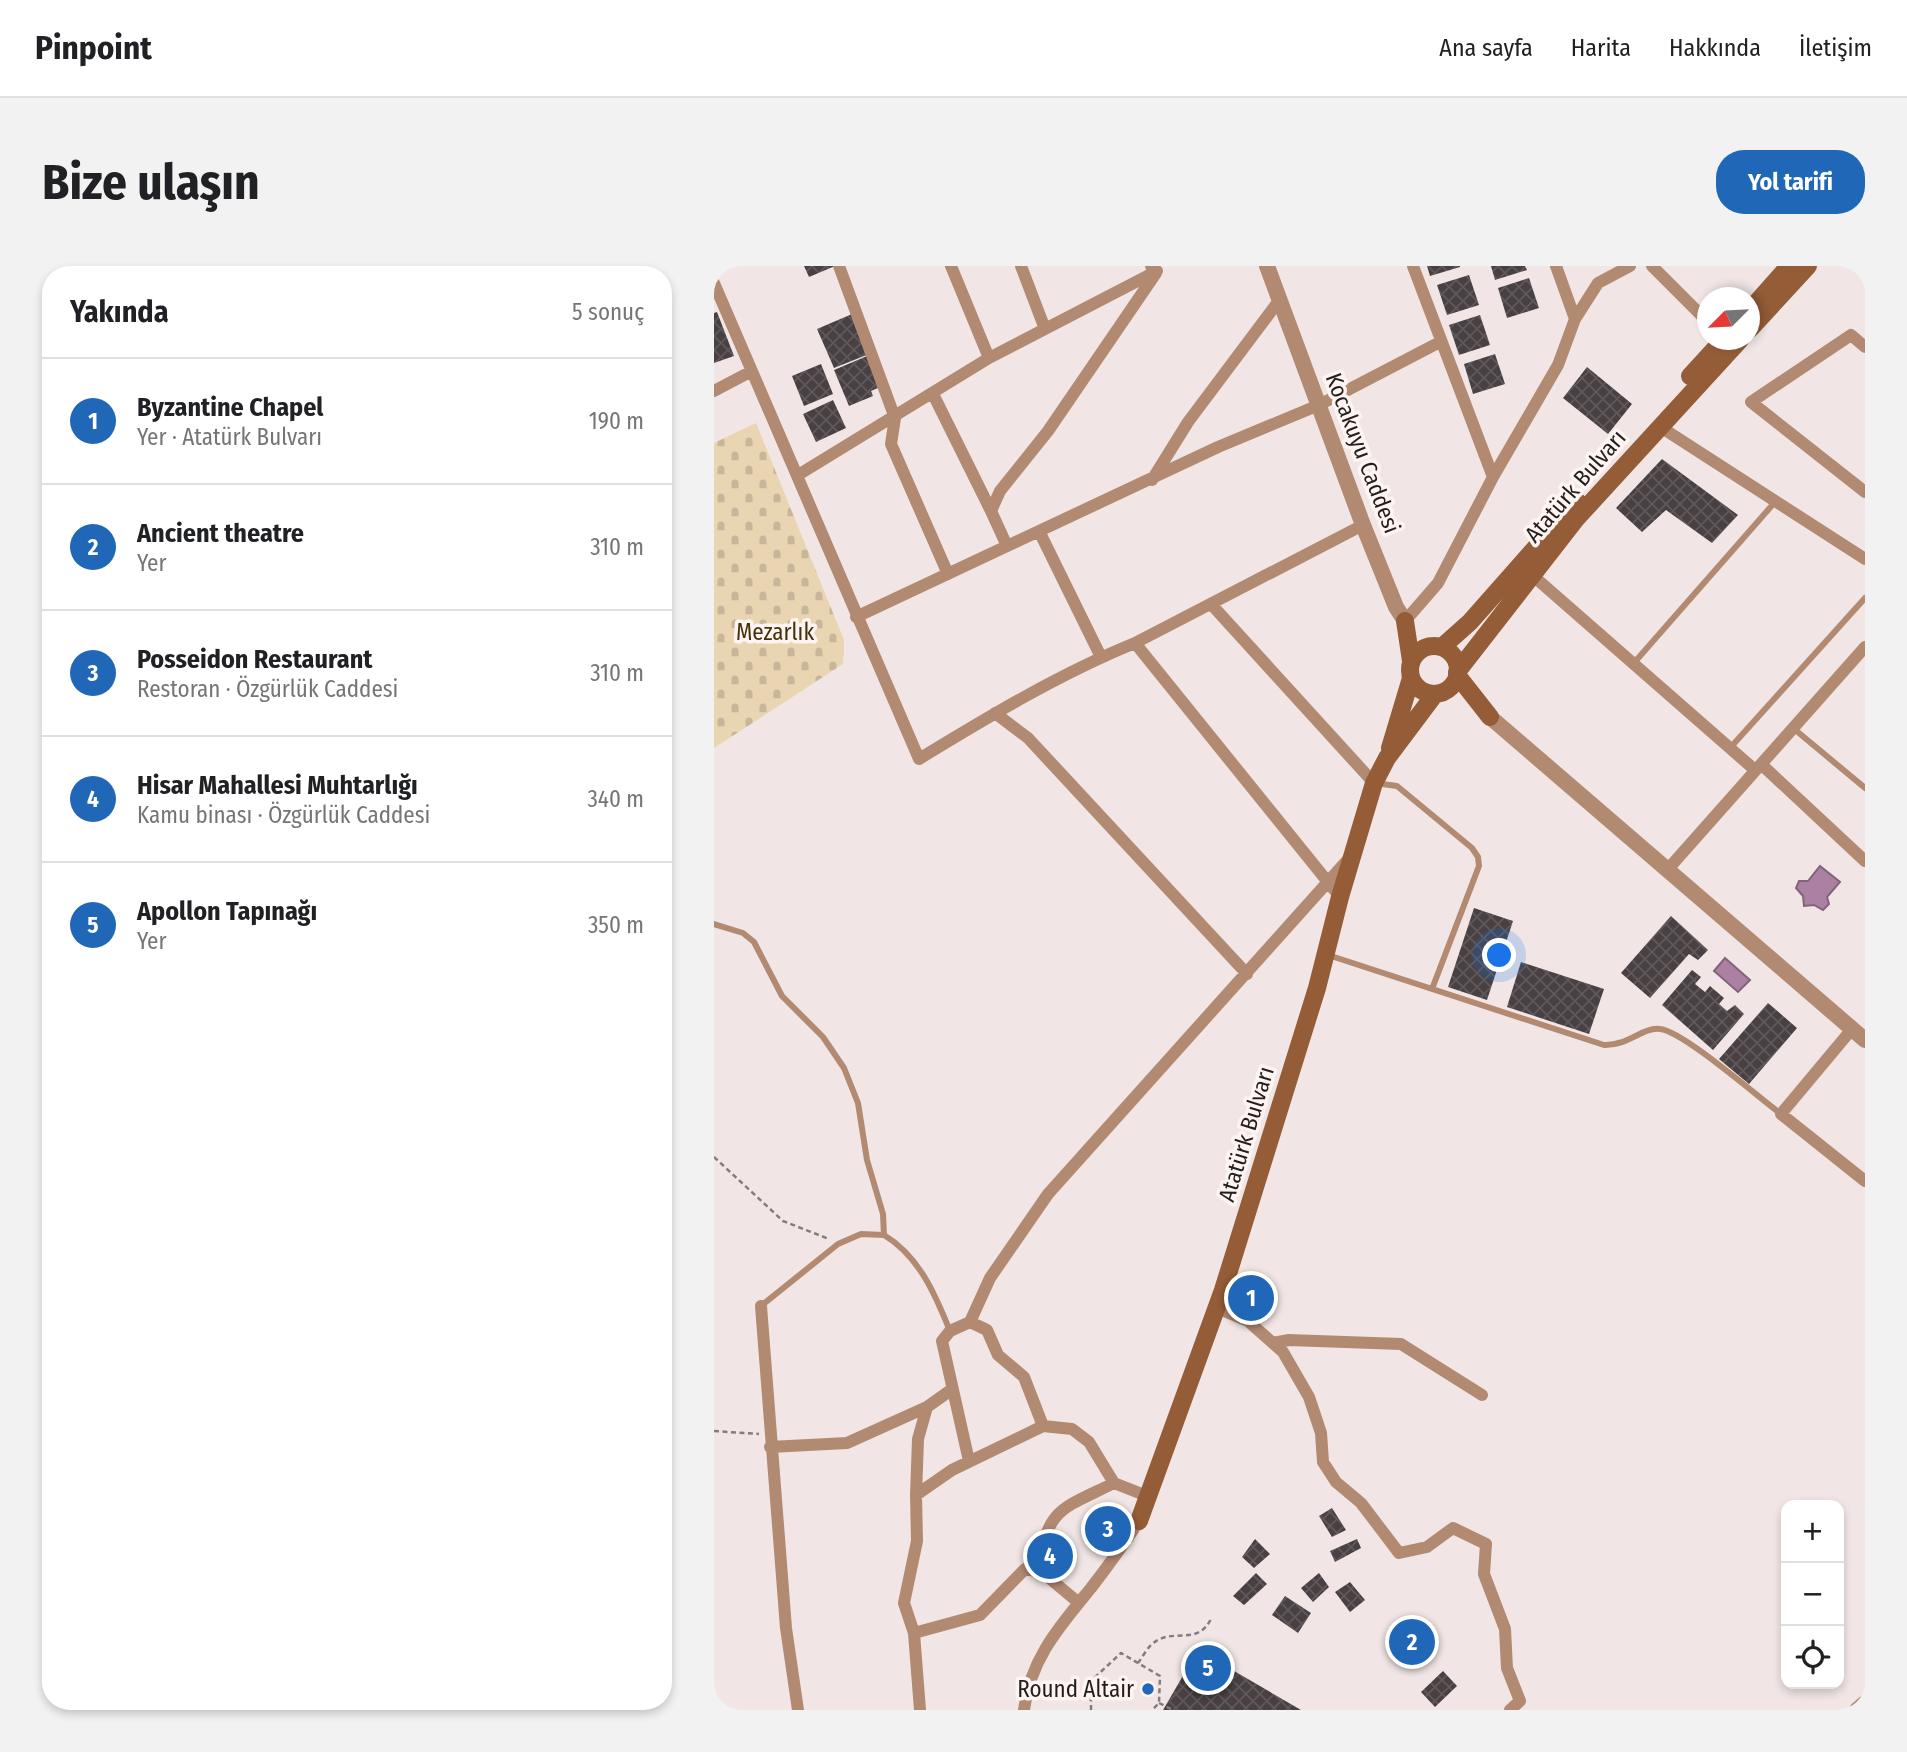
<!DOCTYPE html>
<html lang="tr">
<head>
<meta charset="utf-8">
<style>
	body { margin:0; font-family:"Fira Sans Condensed",sans-serif; background:#f2f2f2; color:#202124 }
	.controls { position:absolute; right:21px; bottom:21px; display:grid; overflow:hidden; border-radius:14px; box-shadow:0 4px 10px #0003 }
	.controls button { width:63px; height:63px; display:grid; place-items:center; padding:0; border:0; border-bottom:2px solid #e0e0e0; background:#fff; color:#202124; font:35px sans-serif }
	.compass { position:absolute; left:983px; top:21px; width:63px; height:63px; border-radius:50%; background:#fff; box-shadow:0 4px 10px #0003; rotate:246deg }
	.you { position:absolute; left:786px; top:690px; width:24px; height:24px; margin:-18px; border:5px solid #fff; border-radius:50%; background:#1a73e8; box-shadow:0 0 0 10px #1a73e833 }
	.badge { display:grid; place-items:center; width:46px; height:46px; border-radius:50%; background:#2067b7; color:#fff; font-size:23px; font-weight:700 }
	.pin { position:absolute; translate:-50% -50%; border:4px solid #fff; box-shadow:0 2px 7px #0006 }
	.list { margin:0; padding:0; list-style:none }
	h2 { display:flex; justify-content:space-between; align-items:center; height:91px; margin:0; padding:0 28px; font-size:30px }
	h2 small { font-size:23px; font-weight:400; color:#757577 }
	.list li { display:grid; grid-template-columns:46px 1fr auto; gap:21px; align-items:center; box-sizing:border-box; height:126px; padding:0 28px; border-top:2px solid #e0e0e0 }
	.list b { display:block; font-size:26px; white-space:nowrap }
	.list p { margin:0; font-size:23px; white-space:nowrap; color:#757577 }
	.list em { font-size:23px; font-style:normal; color:#757577 }
	.icon { flex:none; width:38px; height:38px; fill:none; stroke:currentColor; stroke-width:2; stroke-linecap:round; stroke-linejoin:round }
	.map { position:relative; flex:none; width:1151px; height:1444px; overflow:hidden; border-radius:28px }
	header { display:flex; align-items:center; gap:42px; box-sizing:border-box; height:98px; padding:0 35px; background:#fff; border-bottom:2px solid #e0e0e0 }
	header strong { font-size:33px }
	nav { display:flex; gap:38px; margin-inline-start:auto; font-size:24px }
	.intro { display:flex; align-items:center; justify-content:space-between; box-sizing:border-box; height:168px; padding:0 42px }
	h1 { margin:0; font-size:49px }
	.button { padding:18px 32px; border-radius:28px; background:#2067b7; color:#fff; font-size:24px; font-weight:700 }
	main { display:flex; gap:42px; padding:0 42px }
	aside { flex:1; background:#fff; border-radius:28px; box-shadow:0 4px 10px #0003 }
	.map>svg:first-child { display:block }
</style>
</head>
<body>
<header>
<strong>Pinpoint</strong>
<nav><a>Ana sayfa</a><a>Harita</a><a>Hakkında</a><a>İletişim</a></nav>
</header>
<div class="intro"><h1>Bize ulaşın</h1><a class="button">Yol tarifi</a></div>
<main>
<aside>
<h2>Yakında<small>5 sonuç</small></h2>
<ul class="list">
<li><span class="badge">1</span><div><b>Byzantine Chapel</b><p>Yer · Atatürk Bulvarı</p></div><em>190 m</em></li>
<li><span class="badge">2</span><div><b>Ancient theatre</b><p>Yer</p></div><em>310 m</em></li>
<li><span class="badge">3</span><div><b>Posseidon Restaurant</b><p>Restoran · Özgürlük Caddesi</p></div><em>310 m</em></li>
<li><span class="badge">4</span><div><b>Hisar Mahallesi Muhtarlığı</b><p>Kamu binası · Özgürlük Caddesi</p></div><em>340 m</em></li>
<li><span class="badge">5</span><div><b>Apollon Tapınağı</b><p>Yer</p></div><em>350 m</em></li>
</ul>
</aside>
<div class="map">
<svg width="1151" height="1444" viewBox="0 0 1151 1444">
	<defs>
		<pattern id="cemetery-stones" width="16" height="16" patternUnits="userSpaceOnUse" patternTransform="scale(1.75)"><rect width="16" height="16" fill="#ead5b3"/><path d="M2 7V4a2 2 0 0 1 4 0v3zM10 15v-3a2 2 0 0 1 4 0v3z" fill="#c8b69a"/></pattern>
		<pattern id="building-cross-hatch" width="8" height="8" patternUnits="userSpaceOnUse" patternTransform="scale(1.75)"><rect width="8" height="8" fill="#484042"/><path d="M0 0l8 8M0 8l8-8" fill="none" stroke="#5f595a"/></pattern>
	</defs>
	<rect width="100%" height="100%" fill="#f1e6e5"/>
	<path fill="url(#cemetery-stones)" d="M42,157l88,217 -1,24 -129,84v-305z"/>
	<path fill="#ab80a2" stroke="#82637a" stroke-width="2" d="M1106,600l20,16 -13,15 2,7 -6,6 -9,-5 -10,1 -1,-10 -7,-8 3,-7h9z
		M1011,692l25,22 -12,12 -24,-21z"/>
	<path fill="url(#building-cross-hatch)" d="M90,0h31l-26,11z
		M713,0h33v1l-30,9z
		M777,0h34l2,4 -32,10z
		M755,9l10,30 -32,10 -10,-30z
		M815,12l10,30 -32,10 -9,-30z
		M3,46l17,44 -20,7v-50z
		M138,48l17,40 -35,14 -17,-39z
		M766,49l10,30 -31,10 -10,-30z
		M781,88l10,30 -32,10 -9,-30z
		M153,90l13,31 -9,4 2,5 -24,10 -15,-36z
		M107,98l12,30 -29,12 -12,-30z
		M873,101l45,37 -24,30 -45,-36z
		M119,134l13,28 -30,14 -13,-28z
		M948,193l76,56 -26,28 -46,-33 -24,22 -26,-24z
		M760,642l39,13 -26,79 -39,-13z
		M957,650l37,34 -10,10 -9,-6 -39,44 -29,-25z
		M807,696l83,27 -15,45 -82,-27z
		M978,704l9,7 -6,7 10,8 5,-6 14,12 -5,6 8,7 8,-6 9,9 -31,36 -51,-45z
		M1054,737l29,25 -48,56 -30,-25z
		M618,1242l14,22 -14,7 -13,-21z
		M541,1273l15,15 -16,14 -12,-11z
		M643,1273l4,9 -26,14 -5,-11z
		M542,1307l11,11 -23,21 -11,-9z
		M605,1307l10,14 -16,15 -12,-14z
		M636,1316l15,18 -15,12 -15,-20z
		M571,1330l26,17 -13,20 -26,-18z
		M484,1384l103,60h-138z
		M729,1405l14,15 -22,21 -14,-15z"/>
	<g fill="none" stroke-linecap="round" stroke-linejoin="round">
		<path stroke="#847d7c" stroke-width="2.5" stroke-dasharray="5 3.5" stroke-linecap="butt" d="M0,891l69,64 46,18
			M0,1165l45,3
			M424,1397c4,-5 8,-13 13,-18 21,-20 46,4 61,-28
			M445,1437l14,7
			M377,1444v-29l30,-28 39,23 -1,27 -7,7"/>
		<path stroke="#b28a72" stroke-width="6" d="M919,398l142,-162
			M1079,462l72,60
			M1016,482l135,-150
			M661,517l22,3 75,62 6,9 1,9 -47,123
			M0,658l29,9 11,9 28,54 41,41 21,31 14,35 9,57 16,54 1,21
			M614,689l276,90c24,1 38,-18 56,-16 23,2 99,69 121,85
			M47,1040l77,-62 23,-10 23,1c35,21 51,59 66,96"/>
		<path stroke="#b28a72" stroke-width="12" d="M125,0l56,152 -4,26 57,130
			M237,0l38,92
			M307,0l24,63
			M699,0l80,211
			M842,0l19,53
			M938,0l56,56
			M0,17l205,476c69,-42 140,-85 216,-116l228,-118
			M1151,81l-14,-12 -100,67 114,90
			M0,125l36,-19
			M219,128l58,117
			M945,160l206,133
			M84,209l191,-117 168,-87 -6,-5
			M438,214l36,-58 90,-120
			M326,267l61,124
			M293,280l-16,-35 9,-20 48,-60 108,-158
			M817,308l224,196
			M497,338l163,179
			M142,351l362,-170 101,-42 121,-63
			M691,355l33,-38 55,-106 65,-112 17,-46 23,-36 32,-17
			M421,377l205,254
			M281,447l33,25 219,236
			M1047,498l104,97
			M955,602l196,-221
			M1138,763l-71,85 84,67
			M47,1040l25,322 12,82
			M503,1042l31,13 35,31 26,45 12,36 2,29 13,20 25,21 38,50 28,-6 26,-19 33,16 -2,30 21,55 2,39 13,33 -10,9
			M256,1056l17,8 11,25 26,22 19,49
			M559,1077l16,-3 112,4 81,51
			M56,1181l77,-4 80,-36 24,-17
			M255,1195l-27,-120 8,-10 20,-9 20,-44 58,-84 304,-339
			M202,1229l2,-56 9,-32
			M328,1306c0,-63 22,-64 72,-89
			M200,1367l-10,-30 13,-62 -1,-46 36,-25 91,-44 29,3 17,13 25,41 33,13
			M206,1444l-6,-77 66,-18 45,-46 17,3 37,31
			M310,1444c6,-51 36,-84 67,-122 17,-22 33,-44 48,-67"/>
		<path stroke="#b28a72" stroke-width="16" d="M553,0l96,259 33,82 9,14
			M776,451l375,323
			M1143,1444l8,-7"/>
		<path stroke="#945c37" stroke-width="18" d="M1036,44l39,-44
			M1036,63l58,-63
			M976,110l33,-36
			M691,355l6,40
			M696 404a24 24 0 1 1 48 0a24 24 0 1 1-48 0Z
			M728,381l28,-25 107,-121
			M743,406l119,-153 164,-179
			M743,409l33,42
			M676,482l21,-70
			M425,1255l84,-231 94,-302 23,-91 34,-114 13,-25 48,-64"/>
	</g>
	<circle fill="#2067b7" stroke="#fef4f2" stroke-width="2.5" cx="434" cy="1423" r="7"/>
	<g text-anchor="middle" dominant-baseline="central" stroke-width="7" stroke-linejoin="round" paint-order="stroke">
		<g font-size="23" fill="#211e1d" stroke="#fef4f2">
			<text transform="translate(649 187) rotate(69)">Kocakuyu Caddesi</text>
			<text transform="translate(861 220) rotate(-49)">Atatürk Bulvarı</text>
			<text transform="translate(532 868) rotate(-73)">Atatürk Bulvarı</text>
		</g>
		<g font-size="23" fill="#453109" stroke="#fef4f2">
			<text x="61" y="366">Mezarlık</text>
		</g>
		<g font-size="23" fill="#211e1d" stroke="#fef4f2" text-anchor="end">
			<text x="420" y="1423">Round Altair</text>
		</g>
	</g>
</svg>
<div class="controls">
<button>+</button>
<button>−</button>
<button><svg class="icon" aria-label="locate" viewBox="0 0 24 24"><circle cx="12" cy="12" r="6"/><path d="M12 2v4M12 18v4M2 12h4M18 12h4"/></svg></button>
</div>
<svg class="compass" viewBox="-18 -18 36 36"><path d="M0-13l5 13h-10z" fill="#e53935"/><path d="M0 13l5-13h-10z" fill="#757577"/></svg>
<div class="you"></div>
<div class="pin badge" style="left:537px;top:1032px">1</div>
<div class="pin badge" style="left:698px;top:1376px">2</div>
<div class="pin badge" style="left:394px;top:1263px">3</div>
<div class="pin badge" style="left:336px;top:1290px">4</div>
<div class="pin badge" style="left:494px;top:1402px">5</div>
</div>
</main>
</body>
</html>
